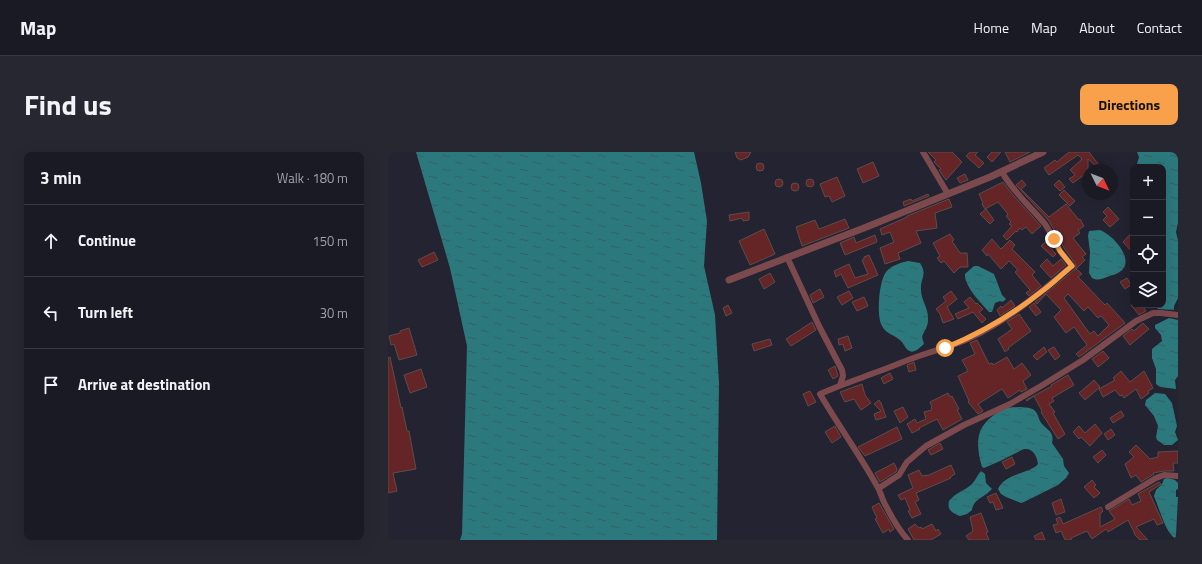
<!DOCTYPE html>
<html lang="en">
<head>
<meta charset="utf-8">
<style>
	body { margin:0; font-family:"Titillium Web",sans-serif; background:#272732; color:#f1f3f6 }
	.controls { position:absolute; right:12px; top:12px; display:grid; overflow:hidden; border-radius:8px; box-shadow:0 4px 16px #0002 }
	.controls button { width:36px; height:36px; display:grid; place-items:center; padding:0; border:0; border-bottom:1px solid #383842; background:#1a1a25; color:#f1f3f6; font:20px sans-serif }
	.compass { position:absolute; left:694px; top:12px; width:36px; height:36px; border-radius:50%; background:#1a1a25; box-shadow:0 4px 16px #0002; rotate:133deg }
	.stop { position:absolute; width:12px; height:12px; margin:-9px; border:3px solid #f8a14a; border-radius:50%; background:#fff }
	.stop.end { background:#f8a14a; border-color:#fff; box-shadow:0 1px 4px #0008 }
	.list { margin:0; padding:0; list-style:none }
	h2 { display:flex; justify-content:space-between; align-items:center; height:52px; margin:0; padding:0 16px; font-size:17px }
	h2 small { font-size:13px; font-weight:400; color:#9fa1a7 }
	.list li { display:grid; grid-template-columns:26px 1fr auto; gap:12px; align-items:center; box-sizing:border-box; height:72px; padding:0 16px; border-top:1px solid #383842 }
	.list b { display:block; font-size:15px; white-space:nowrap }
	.list em { font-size:13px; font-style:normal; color:#9fa1a7 }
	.icon { flex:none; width:22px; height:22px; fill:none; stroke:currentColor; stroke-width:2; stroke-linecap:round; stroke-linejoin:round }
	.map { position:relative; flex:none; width:790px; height:388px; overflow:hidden; border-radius:8px }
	header { display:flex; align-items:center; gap:24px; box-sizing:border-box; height:56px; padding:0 20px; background:#1a1a25; border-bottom:1px solid #383842 }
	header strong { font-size:19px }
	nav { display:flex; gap:22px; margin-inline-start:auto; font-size:14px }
	.intro { display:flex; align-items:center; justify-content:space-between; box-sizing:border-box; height:96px; padding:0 24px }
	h1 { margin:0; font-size:28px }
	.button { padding:10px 18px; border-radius:8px; background:#f8a14a; color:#111; font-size:14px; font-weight:700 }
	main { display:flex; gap:24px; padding:0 24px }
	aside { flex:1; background:#1a1a25; border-radius:8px; box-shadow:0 4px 16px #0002 }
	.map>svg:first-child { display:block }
</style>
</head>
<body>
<header>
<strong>Map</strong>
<nav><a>Home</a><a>Map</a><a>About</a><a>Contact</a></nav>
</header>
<div class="intro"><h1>Find us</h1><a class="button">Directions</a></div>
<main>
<aside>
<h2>3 min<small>Walk · 180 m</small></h2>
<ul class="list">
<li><svg class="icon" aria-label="ahead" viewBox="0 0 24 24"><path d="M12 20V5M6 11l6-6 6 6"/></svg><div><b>Continue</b></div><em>150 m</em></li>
<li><svg class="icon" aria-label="left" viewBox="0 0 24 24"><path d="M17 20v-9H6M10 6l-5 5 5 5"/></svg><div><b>Turn left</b></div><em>30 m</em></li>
<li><svg class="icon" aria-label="arrive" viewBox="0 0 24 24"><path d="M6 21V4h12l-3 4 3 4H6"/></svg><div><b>Arrive at destination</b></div></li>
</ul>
</aside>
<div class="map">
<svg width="790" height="388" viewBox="0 0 790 388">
	<defs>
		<pattern id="water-ripples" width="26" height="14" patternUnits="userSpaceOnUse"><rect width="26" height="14" fill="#2c797d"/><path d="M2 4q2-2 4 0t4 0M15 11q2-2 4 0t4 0" fill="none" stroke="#356063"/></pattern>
	</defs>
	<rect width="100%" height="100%" fill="#232331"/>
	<path fill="url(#water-ripples)" d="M28,0h278l7,31 6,38 -3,45 11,49 4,68 -2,157h-257l2,-6 5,-188 -17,-78z
		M749,0h41v71l-2,9 2,8v58l-4,8v4l-16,-1 -4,-4h9v-138h-27l3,-10z
		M712,78c11,4 33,26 23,39 -4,5 -11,6 -16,8 -6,2 -9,4 -15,1l-3,-5 1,-21 -2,-16 1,-5z
		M520,109l12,2c8,12 0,15 1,27 0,10 8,19 7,30 0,7 -4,11 -6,17l2,7 -7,6 -5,2c-7,-2 -7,-7 -11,-11 -6,-6 -15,-7 -19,-15 -6,-10 -3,-45 4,-54 6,-7 14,-9 22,-11z
		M586,114h4l16,8 8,21 4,4 -2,2 -2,1 -2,-1 -5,2 -3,9h-3c-8,-9 -25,-26 -24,-38z
		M781,166l9,2v56l-3,4 1,9 -16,-2 -4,-3v-15l-4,-11v-9l10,-8 -1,-6 -6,-7v-3z
		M767,241l10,1 7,9 5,23 -2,6 3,8 -6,5h-8l-7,-5 -1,-3 2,-11 -4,-10 -9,-11 1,-5z
		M633,255c5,1 9,0 13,3 4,3 4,7 6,11 5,9 15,9 12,22l11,16 1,7 5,7 -3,5 -8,7 -34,17 -3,1 -15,-6 -5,-3 -3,-5c7,-16 34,-16 40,-25 -1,-8 -5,-16 -14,-15l-24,12 -16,7 -2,-1c-3,-10 -6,-25 -2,-35 3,-10 19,-23 28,-24 4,-1 9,-1 13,-1z
		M593,319l4,3 1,9 6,6c-8,9 -18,9 -20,21l-5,4 -7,2c-8,-3 -13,-6 -11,-15 7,-9 16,-10 23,-17 4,-4 5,-9 9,-13z
		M780,326l7,2 3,3v6l-2,1v7h2l-2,39 -1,2c-9,-4 -17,-33 -21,-42l2,-6 6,-6 2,-5z"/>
	<path fill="#652527" stroke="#5e4c4b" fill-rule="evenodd" d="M347,0h16l-3,5 -7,3 -4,-2z
		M540,0h24l10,10 -16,18 -7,-10 2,-1 -7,-7 2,-2z
		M582,0h8l-3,3 9,8 -5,5 -13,-12z
		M604,0h9l-9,10 -5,-5z
		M617,0h25l-20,10z
		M681,0h20l10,13 -2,2 -9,-8v13l-15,11 -4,-4 6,-4 -5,-5 12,-11 -4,-4 -29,20 -5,-7 11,-8 2,2z
		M485,10l6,14 -16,7 -6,-14z
		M368 15a4 4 0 1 1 8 0a4 4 0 1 1-8 0Z
		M577,22l3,6 -8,3 -3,-5z
		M449,25l8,19 -13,6 -3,-6 -4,1 -5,-13z
		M418 31a4 4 0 1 1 8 0a4 4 0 1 1-8 0Z
		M387 31a4 4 0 1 1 8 0a4 4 0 1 1-8 0Z
		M634,28l4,5 -5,4 28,28 17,-13 13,16 1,-1 4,7 -6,4 2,3 -7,5 13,16 -4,3 3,3 -9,9 6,5 -4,3 27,28 2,-2 18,20 -46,34 -3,-3 11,-9 -13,-18 -8,6 -12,-16 7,-7 -15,-16 -9,10 -2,-2 40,-33 1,-4 -12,-17 -15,-27 -33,-36zM680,142l16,17 4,-4 10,11 3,-2 8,9 -11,11 -4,-5 -4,3 -26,-36z
		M671,28l6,7 -5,4 -6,-6z
		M615,30l10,13 28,31 -9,8 -6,-7 -4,3 -2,-2 -3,4 -1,-1 -9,9 -4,-4 9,-10 -3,-2 2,-2 -5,-6 2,-2 -10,-12 -13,7 -3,-5 1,-1 -4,-9z
		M403 35a4 4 0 1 1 8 0a4 4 0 1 1-8 0Z
		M676,38l11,11 -5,5 -11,-11z
		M540,42l1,2 -25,10 -1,-4 8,-3 1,2z
		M561,47l3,8 -17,6 2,15 -21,3 5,12 -23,10 2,6 -15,5 -5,-16 14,-6 -4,-10 -8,3 -2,-6 27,-12v-1z
		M720,55l11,12 -9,8 -7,-7 4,-4 -4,-4z
		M598,57l8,11 -4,4 -10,-10z
		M361,60v8l-6,1 -1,-3 -12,3 -1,-6z
		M457,67l4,9 -47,18 -6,-19 19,-7 4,9z
		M376,77l11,25 -25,11 -11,-24z
		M745,79v22l-10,-11z
		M562,82l4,6 -2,1 8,12h7l1,14h-8l-6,6 -10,-12 -3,2 -4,-5 3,-2 -7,-13z
		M487,83l2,7 -32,13 -5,-12 14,-6 2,6z
		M604,87l9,10 9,-9 5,5 -3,4 23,23 -3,3 9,11 -12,10 -3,-3 4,-3 -15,-18 3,-2 -9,-9 -8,8 -13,-15 -1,2 -5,-6z
		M657,90l11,12 -3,3 -12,-11z
		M46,100l4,8 -16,7 -4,-7z
		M481,103l9,20 -30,13 -7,-14 -5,3 -2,-6 15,-7 6,14 13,-4 -6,-14 2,-1v-2z
		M659,107l6,7 8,-7 5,6 -15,13 -11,-12z
		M382,121l5,9 -11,7 -5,-10z
		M739,126l4,7 -6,4 -5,-7z
		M432,137l4,8 -11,6 -3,-8z
		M461,139l4,7 -11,7 -5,-8z
		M563,139l6,8 -10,8 7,12 -11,4 -3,-9 -4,-5 10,-8 -3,-4z
		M476,145l4,9 -11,5 -5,-9z
		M582,145l6,7 1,-1 6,6 -4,3 7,7 -4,4 -9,-11 -15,7 -3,-5 14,-6 -5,-6z
		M623,148l4,6 -15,10 -3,-6 4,-4 1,2z
		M646,151l7,9 -5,4 -7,-9z
		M340,153l4,8 -6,3 -3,-8z
		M743,153h11l4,6 -7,4z
		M631,162l12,17 -23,17 1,1 -4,3 -7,-13 14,-10 -5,-7z
		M424,170l4,8 -25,16 -5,-7z
		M755,171l6,6 -19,16 -7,-9 9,-7 2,2z
		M21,176l8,27 -18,5 -5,-16 -3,1 -2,-9 11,-3v-2z
		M460,184l4,12 -7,3 -2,-7 -4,1 -1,-6z
		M382,187l2,6 -18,6 -2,-7z
		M589,188l12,24 3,-1 1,2 14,-8 7,12 8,-6 9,12 -8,6 4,8 -6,3 -1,-2 -12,8 -6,-9 -24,15 5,7 -5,3 -10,-12 1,-1 -11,-25 10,-5 -6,-11 13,-6 -5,-11z
		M656,195l3,5 -10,8 -4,-4z
		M666,195l6,9 -5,4 -7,-10z
		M715,199l6,7 -11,9 -6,-8z
		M2,205l11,51 1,-1 5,24h2l7,38 -23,4 4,18 -9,2v-135z
		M526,210l2,8 -7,2 -2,-7z
		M447,214l3,10 -5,3 -5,-9z
		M33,217l6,18 -17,6 -6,-18z
		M733,219l9,11 14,-11 9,17 -5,3 1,2 -8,6 -5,-10 -12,9 -2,-3 -2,1 -5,-6 -12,7 -4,-8 16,-9 -2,-2z
		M502,221l3,6 -9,5 -3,-6z
		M680,223l6,10 -22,13 2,3 -5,3 6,8 -2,1 12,21 -7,5 -17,-27 1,-1 -8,-15 -7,5 -1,-1 26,-14 -1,-1z
		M706,228l6,7 -15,13 -6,-7z
		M474,232l3,11 6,8 -10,7 -7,-11 -9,3 -5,-10z
		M422,239l6,11 -8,4 -5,-12z
		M560,241l2,4 2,-1 7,13 -2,1 5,9 -19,11 -6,-11 -18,9 1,1 -8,4 -5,-9 8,-5 2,4 9,-4 -2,-7 8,-2 -1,-2 1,-1 -2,-5z
		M491,248l2,3 5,14 -10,3 -2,-6 7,-3 -7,-7z
		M515,255l5,10 -8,6 -6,-12z
		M733,259l3,5 -11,7 -3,-5z
		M707,272l7,9 -12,13 -9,-9 -2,2 -6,-7 6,-6 6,7z
		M447,274l6,11 -9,6 -7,-11z
		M509,275l5,12 -37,17 -7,-9z
		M723,277l4,6 -7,5 -4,-6z
		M552,291l3,6 -12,6 -3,-5z
		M748,293l14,14 8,-2v-5l20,-1v12h-5l1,8h-10l-11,2 1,1 -13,8 -5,-7 -5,3 -6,-14 9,-7 -5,-5z
		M714,298l4,5 -8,8 -5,-6z
		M624,305l3,7 -9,5 -4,-7z
		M506,311l3,6 -1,3 -16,10 -5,-9z
		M563,313l4,9 -5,3 1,1 -35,15 3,7 -4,2 6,12 -9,4 -4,-7 2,-1 -5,-12 -4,2 -3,-5 15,-7 -5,-13 11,-5 3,6 7,-1z
		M704,328l4,5 -2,2 6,6 -6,5 -10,-11z
		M771,330l2,2 -12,8 14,31 -6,2 -3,-6 -18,8 12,13h-8l-6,-6h1l-7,-14 -20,12 -2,-3 -14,10 -5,-8 -16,7v2h-6l-4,-9 -5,2 -3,-8 5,-1 -2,-5 4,-2 3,7 38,-17 2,4 -3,3v13l15,-8 -6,-8 20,-12 3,6 9,-4 -3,-7z
		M608,341l7,15 -7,2 -3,-8 -3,1 -3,-6z
		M673,347l4,13 -9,3 -4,-12z
		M491,351l15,26 -4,3 -1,-3 -6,4 -8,-14 2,-1 -5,-11z
		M593,361l7,19 -2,1 3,7h-20l-3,-4 7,-5 -3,-14z
		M527,372l4,4 2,-1 1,2 10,-5 4,7 2,-2 3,5 -10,6h-17l-6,-11z
		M654,380l3,8h-9l-2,-4z"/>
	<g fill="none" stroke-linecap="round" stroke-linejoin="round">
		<path stroke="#7c494d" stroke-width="6" d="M535,0l25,42
			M399,105l32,69 23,44 1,6 -3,9
			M491,336l20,-13 8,-13 19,-16 38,-21 46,-21 31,-18 42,-26 53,-39 17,-8h8l17,2
			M720,355l48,-29 8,-3 14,1
			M520,388c-9,-10 -16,-22 -22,-34 -4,-6 -5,-14 -9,-20 -17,-31 -39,-61 -57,-92 18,-8 36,-14 54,-21 15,-5 30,-12 45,-17 17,-6 33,-10 49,-17 39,-18 72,-46 104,-73 -4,-5 -8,-10 -12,-15 -5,-9 -9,-18 -15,-27 -15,-18 -32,-32 -43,-52"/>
		<path stroke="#7c494d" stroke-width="7" d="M341,128l135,-52 126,-51 53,-25"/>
	</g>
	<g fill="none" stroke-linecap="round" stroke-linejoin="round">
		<path stroke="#f8a14a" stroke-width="5" d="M557,196c34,-14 67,-33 96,-56 11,-8 21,-18 31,-26l-12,-15 -6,-12"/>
	</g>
</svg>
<div class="controls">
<button>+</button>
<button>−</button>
<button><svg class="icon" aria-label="locate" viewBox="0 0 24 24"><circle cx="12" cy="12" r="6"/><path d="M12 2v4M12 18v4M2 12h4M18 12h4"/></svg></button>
<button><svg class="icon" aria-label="layers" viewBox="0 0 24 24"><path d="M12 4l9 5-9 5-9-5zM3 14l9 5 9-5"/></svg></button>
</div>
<svg class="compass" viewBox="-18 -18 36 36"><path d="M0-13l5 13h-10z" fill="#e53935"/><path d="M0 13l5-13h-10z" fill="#9fa1a7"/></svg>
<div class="stop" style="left:557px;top:196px"></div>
<div class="stop end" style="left:666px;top:87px"></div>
</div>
</main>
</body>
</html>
